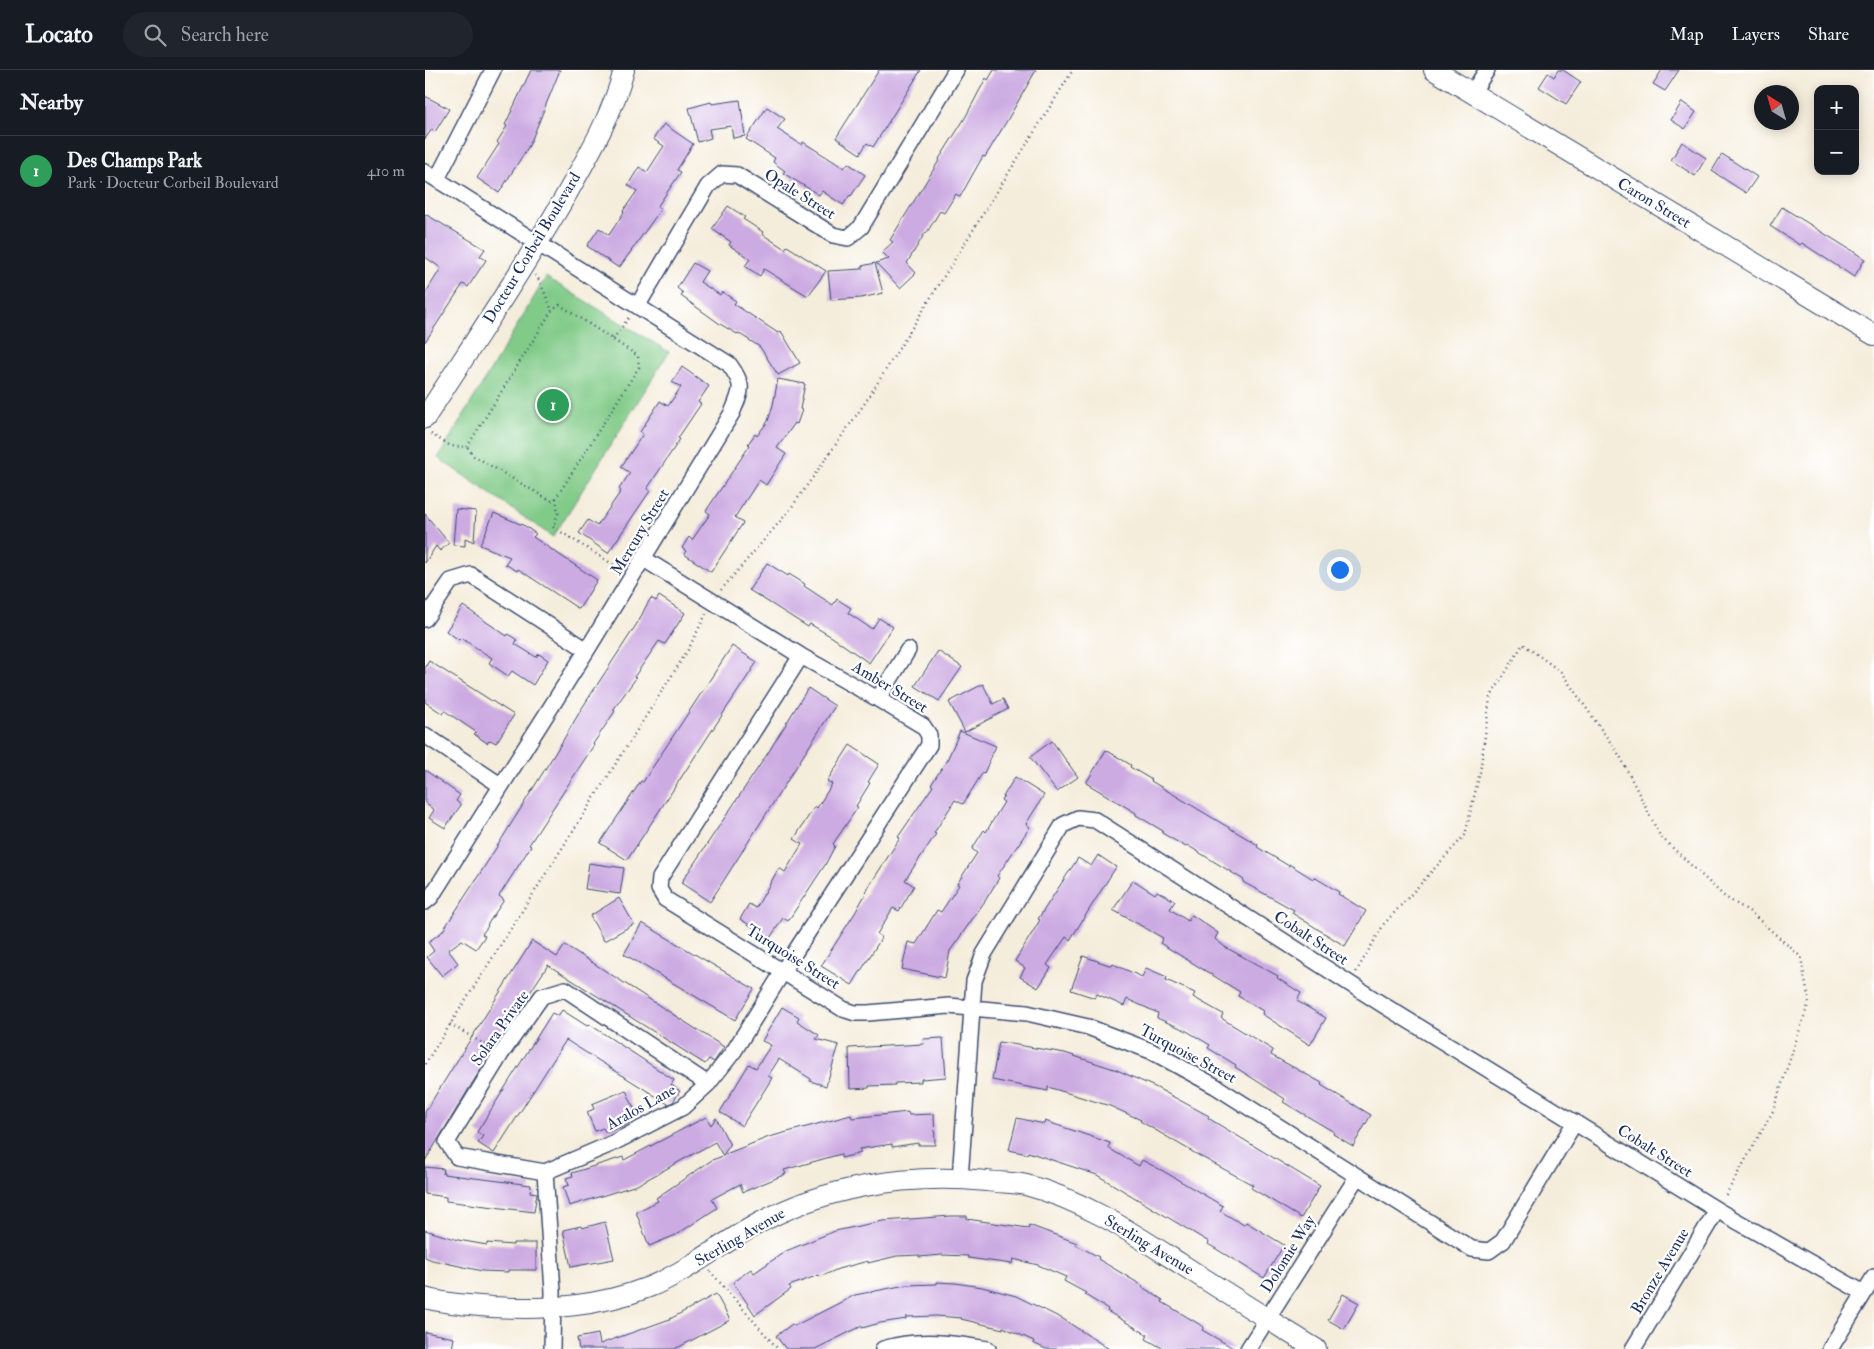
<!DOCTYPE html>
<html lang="en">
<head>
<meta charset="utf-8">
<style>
	body { margin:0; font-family:"IM FELL Double Pica",serif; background:#20242c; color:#f1f3f6 }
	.controls { position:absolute; right:15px; top:15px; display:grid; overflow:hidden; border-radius:10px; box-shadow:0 2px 12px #0003 }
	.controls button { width:45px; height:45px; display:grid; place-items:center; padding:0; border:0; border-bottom:1px solid #363941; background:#171b24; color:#f1f3f6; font:25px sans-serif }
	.compass { position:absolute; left:1329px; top:15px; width:45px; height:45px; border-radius:50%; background:#171b24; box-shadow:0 2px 12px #0003; rotate:323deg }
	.you { position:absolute; left:914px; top:499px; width:18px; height:18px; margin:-12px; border:4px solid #fff; border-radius:50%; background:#1a73e8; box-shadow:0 0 0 8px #1a73e833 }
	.badge { display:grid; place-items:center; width:32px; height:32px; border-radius:50%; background:#d1495b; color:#fff; font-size:16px; font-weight:700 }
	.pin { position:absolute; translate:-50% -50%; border:2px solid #fff; box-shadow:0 1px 5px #0006 }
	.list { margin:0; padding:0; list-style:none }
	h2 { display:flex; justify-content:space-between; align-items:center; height:65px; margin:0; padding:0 20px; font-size:21px }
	h2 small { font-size:16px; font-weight:400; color:#9ea1a6 }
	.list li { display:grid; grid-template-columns:32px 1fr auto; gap:15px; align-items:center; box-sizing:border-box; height:70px; padding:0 20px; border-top:1px solid #363941 }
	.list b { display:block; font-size:19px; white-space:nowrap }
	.list p { margin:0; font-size:16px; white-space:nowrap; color:#9ea1a6 }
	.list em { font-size:16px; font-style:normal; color:#9ea1a6 }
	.icon { flex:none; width:28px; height:28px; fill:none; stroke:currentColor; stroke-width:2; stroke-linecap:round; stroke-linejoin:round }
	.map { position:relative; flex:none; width:1449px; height:1279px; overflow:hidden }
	header { display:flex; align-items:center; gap:30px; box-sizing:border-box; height:70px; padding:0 25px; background:#171b24; border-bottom:1px solid #363941 }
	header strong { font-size:24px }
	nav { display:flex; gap:28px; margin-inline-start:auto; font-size:18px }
	.search { width:350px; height:45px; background:#20242c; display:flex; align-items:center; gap:12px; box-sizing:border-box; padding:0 18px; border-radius:28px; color:#9ea1a6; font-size:19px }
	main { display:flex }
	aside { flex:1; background:#171b24 }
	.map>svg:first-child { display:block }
</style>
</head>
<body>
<header>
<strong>Locato</strong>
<div class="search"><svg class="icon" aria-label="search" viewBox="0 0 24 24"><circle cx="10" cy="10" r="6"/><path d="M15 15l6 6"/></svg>Search here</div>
<nav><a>Map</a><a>Layers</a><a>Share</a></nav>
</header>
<main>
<aside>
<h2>Nearby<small></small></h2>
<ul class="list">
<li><span class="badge" style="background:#2e9e5b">1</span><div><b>Des Champs Park</b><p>Park · Docteur Corbeil Boulevard</p></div><em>410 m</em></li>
</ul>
</aside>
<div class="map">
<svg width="1449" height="1279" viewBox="0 0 1449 1279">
	<rect width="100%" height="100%" fill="#fff"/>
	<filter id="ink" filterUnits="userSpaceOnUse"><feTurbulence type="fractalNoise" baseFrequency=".02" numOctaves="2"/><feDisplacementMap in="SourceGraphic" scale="10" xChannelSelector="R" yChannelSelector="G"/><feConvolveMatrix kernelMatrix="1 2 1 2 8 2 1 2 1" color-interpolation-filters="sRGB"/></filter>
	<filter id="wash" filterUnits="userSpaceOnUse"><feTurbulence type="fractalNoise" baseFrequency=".0096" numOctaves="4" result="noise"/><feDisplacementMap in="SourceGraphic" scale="20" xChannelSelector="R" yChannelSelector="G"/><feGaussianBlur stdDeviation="1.12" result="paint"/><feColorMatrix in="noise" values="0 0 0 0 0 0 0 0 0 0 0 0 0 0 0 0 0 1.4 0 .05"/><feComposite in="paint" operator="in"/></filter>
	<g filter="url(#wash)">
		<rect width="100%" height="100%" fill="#f5eddb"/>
		<path fill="#81cb88" stroke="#4e7d73" d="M121,207l123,75 -116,185 -115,-79z"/>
		<g id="blocks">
			<path fill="#ccaae2" d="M106,0h29l-30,74 -31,49 -22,-15 22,-34 -2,-2 10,-16 -2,-1z
				M454,0h42l-48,77 -6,-4 -7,11 -24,-16z
				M569,0h42l-28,49 -23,38 -2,-1 -23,41 -4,-3 -12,19 -4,-2 -14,23 -1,-1 -18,30 9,10 -16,15 -24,-25 13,-4 -7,-7 11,-10 -3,-2 50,-81h-1l26,-41 21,-40 2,2z
				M1133,0h5l18,12 -15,22 -27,-17 9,-14 6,4z
				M1237,0h17l-14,21 -12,-7z
				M0,26l24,13 -14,23 -3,-3 -7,10z
				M315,30l5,36 -12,2 -2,-12 -22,3 2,9 -13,4 -9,-34 22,-6 1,2z
				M1257,32l14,10 -11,17 -14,-9z
				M342,37l18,12 -8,10 25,16 1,-3 41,26 4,-5 17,12 -14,21 -1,-1 -7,10 -21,-14 -3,4 -36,-22 2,-2 -12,-9 2,-4 -29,-19z
				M239,54l29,20 -16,26 4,2 -24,35 4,2 -42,59 -32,-22 12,-18 10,7 15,-23 -1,-1 14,-20 -9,-6 11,-18 8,5 17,-26 -11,-7z
				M1257,72l24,16 -11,18 -24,-16z
				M1297,84l35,23 -11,16 -34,-22z
				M303,136l17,11 -2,2 20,13 -1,2 23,15 2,-3 39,25 -18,25 -44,-27 -4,7 -15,-10 5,-7 -21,-14 2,-3 -19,-13z
				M1357,137l83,52 -11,18 -52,-34 -2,2 -30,-19z
				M0,144l60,35 -5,7 6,4 -18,27 -5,-3 -38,58v-48l16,-26 -16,-11z
				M268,193l14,8 -7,11 20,13 2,-3 14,9 -2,3 44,29 3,-2 19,32 -22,12 -18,-28 -22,-14 -1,1 -17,-10 -39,-28 2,-3 -6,-5z
				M450,193l8,30 -22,5 -30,2 -3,-29 34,-2v-3z
				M257,297l27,19 -11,16 3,2 -23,34 2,1 -33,50 3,2 -42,62 -29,-20 9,-13 9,6 24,-35 -2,-2 11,-16 -9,-6 22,-33 -3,-2 20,-31 8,5 13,-19 -9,-5z
				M353,309l27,5 -5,25 2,1 -5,14 -2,-1 -18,25 9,6 -20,31 -7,-5 -24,37 8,6 -32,49 -27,-18 2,-3 -4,-3 7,-11 3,3 18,-26 -4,-3 44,-66 -2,-1 7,-10 2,2 11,-15 5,-16z
				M31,439l20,2 -2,31 -9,-4v8l-12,-1z
				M69,443l31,13 11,8 -3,3 64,43 -18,29 -61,-40 -1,2 -12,-7 5,-7 -30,-12z
				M0,444l24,29 -9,8 -4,-5 -11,17z
				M342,493l21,13 1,-2 16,10 -1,2 29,19 4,-6 14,9 -3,5 24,16 7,-11 14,9 -24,36 -37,-26 -22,-13 -2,3 -59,-37z
				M234,526l26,17 -20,31 -6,-3 -11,16 -14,20 2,1 -23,32 2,1 -22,33 1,1 -65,100 2,1 -32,50 5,4 -17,25 1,1 -6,8 3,2 -9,13 -14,-9 -14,10 10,13 -16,13 -15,-19 7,-6 -6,-9 14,-10 46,-71 74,-119 20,-34 58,-89 5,-11 6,-10 5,3z
				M38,536l44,30 1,-2 9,6 -2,4 21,13 3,-3 9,6 -15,25 -21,-14 -4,5 -19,-13 3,-5 -31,-20 -2,2 -13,-9z
				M307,576l25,16 -130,198 -27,-17 41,-62 2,1z
				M513,581l24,16 -23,34 -24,-15z
				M4,591l85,54 -18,28 -6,-3 -3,3 -13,-9 2,-2 -31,-21 -2,3 -18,-12v-34z
				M558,614l10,20 10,-5 5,10 -43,23 -16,-30z
				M383,618l27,18 -125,196 -29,-19 87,-130z
				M535,661l36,15 -12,27 -1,-1 -20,32 -8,-4 -21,33 2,1 -31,46 9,6 -15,25 -6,-3 -16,26 5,3 -30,48 -31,-19 34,-53 12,-22h-1l34,-53 -2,-1 35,-51 -2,-1 17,-27z
				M627,671l26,36 -21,15 -27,-35z
				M425,675l29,19 -11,18 2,1 -14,23 2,1 -25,37 2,2 -10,19 -37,56 -5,-3 -13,20 -30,-19 9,-15 7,4 23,-40 6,4 17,-28 -8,-5 21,-33 2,2 15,-24 -5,-3z
				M681,680l25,15 -1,2 22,13 -1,1 107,64 -1,2 32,19v-2l24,15 1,-2 25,15 -1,2 28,17 -21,35 -53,-33 2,-3 -51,-28 1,-2 -57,-35 -1,2 -24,-14 1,-2 -27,-16v-2l-50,-30z
				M0,700l35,25 -4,6 5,4 -16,23 -16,-10 5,-8 -9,-7z
				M590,707l29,18 -18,29 4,3 -33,49 2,2 -14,23 -35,50 -5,27 -43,-9 6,-27 8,2 21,-34 4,2 18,-27 -2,-1 20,-31 -5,-4 12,-19 2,2 18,-30 -3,-2z
				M673,785l18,12 -46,73 -4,-3 -19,28 4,3 -13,20 -18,-11 5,-9 -10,-7 25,-41 -2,-1 40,-61 13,8z
				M164,793l35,5 -4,26 -35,-5z
				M708,810l22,14 2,-3 18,10 -5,8 18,12 4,-6 26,18 -3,6 10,8 53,29 -1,2 24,15 -4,8 29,17 -16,27 -48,-31 1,-3 -25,-15 2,-4 -80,-49 3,-5 -50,-28z
				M194,828l15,26 -30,17 -14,-25z
				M217,853l112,66 -19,31 -111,-66z
				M107,871l25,16 8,-12 159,102 -10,15 -5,-3 -4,5 -157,-99 -55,84 -68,112v-49z
				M658,886l29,10 1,-2 29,13 4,-9 21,9 -1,3 29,13 -2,4 30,17 -2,4 52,32 -2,5 51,28 -1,2 50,30 -18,31 -20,-12 1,-2 -51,-30 2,-3 -50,-32 1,-2 -28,-17 2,-3 -25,-15 -28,-12 1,-5 -31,-14 -3,7 -27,-12 -2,4 -24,-8z
				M357,937l17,10 -2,4 22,14 -3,4 23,6 -13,41 -16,-5 1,-2 -32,-20 -11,17 4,2 -30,48 -22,-14 29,-48 7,4 15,-23 -9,-4z
				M137,940l25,16 2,-2 85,56 -3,5 9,6 -7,11 -5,2 -102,-64 -72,113 -16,-10 5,-7 -6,-4 75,-119 6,3z
				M518,968l3,39 -25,2v3l-26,1v2l-26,1v2l-19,1 -1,-41 75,-4 -1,-5z
				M574,972l66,11 52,17 40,18 52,28 -1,2 112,68 -19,32 -50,-30 2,-3 -55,-30 -58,-34 1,-1 -31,-14 -62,-19v4l-56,-11z
				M201,1020l10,23 -8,4 2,6 -24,10 -3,-5 -8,3 -8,-19 7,-3 -2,-5z
				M483,1042l1,3 25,-1 1,31h-17v-2l-26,4v-3l-33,5 2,4 -20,5v-4l-57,16 2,4 -43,18 -3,-8 -28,15 5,9 -41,27 -27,11 -13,-34 22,-11 -2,-3 56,-38 11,-4 -8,-14 -78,43 -68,21 -6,-19 6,-2 -3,-7 7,-2 -1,-3 51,-16 1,3 82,-43 5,8 5,-7 14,27 -7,10 46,-18 82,-22 1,3z
				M592,1048l27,6 1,-3 65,22 -2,5 31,18 3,-6 21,11 60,35 -3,5 24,14 2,-3 38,23 -20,33 -56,-34 1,-2 -112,-67 -69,-23 -1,2 -18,-4z
				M0,1097l19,2 -1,5 88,11 -1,7 7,1 -3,19 -88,-11v-4l-21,-3z
				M526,1146h16v3l61,9 1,-3 48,18 -1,2 23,12 -1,2 45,27 -1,1 21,13 -1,2 42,25 -2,3 33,19h-71l-18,-10 2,-4 -41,-24 1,-2 -23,-14 1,-2 -22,-12 2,-4 -28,-12 -25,-6 -1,5 -44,-6v-2l-26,-1 -23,2v-2l-22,1 -29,7v-2l-30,8 -18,8 -1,-2 -30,11 2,3 -36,26 -22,-33 18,-13 3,4 32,-22 49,-20 48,-10z
				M180,1152l9,37 -43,8 -8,-37 18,-4 1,2z
				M0,1160l33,10 29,5v-2l26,2v-2h23v27h-28v2l-26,-1 -50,-11 -7,-3z
				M512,1212l18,1 27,4 34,9 47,23 46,30h-63l-13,-6 1,-2 -31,-14v2l-42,-10 1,-1 -26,-2 -30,1v2l-26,4 -18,5v-2l-47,23h-29l-10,-13 16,-12 2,2 61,-31 51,-10 31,-1z
				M291,1224l14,26 -51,27 -5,2h-95l-2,-11 21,-4 2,10 70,-25z
				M918,1224l16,9 -15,26 -16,-9z
				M0,1262l29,6 -2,11h-27z"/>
		</g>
	</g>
	<g filter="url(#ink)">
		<use href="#blocks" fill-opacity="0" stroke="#3c4c71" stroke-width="1"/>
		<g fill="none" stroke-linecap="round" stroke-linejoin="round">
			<g stroke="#3c4c71" stroke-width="18">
				<path id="street" d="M1047,23l15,-23
					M0,102l304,192c16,22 13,25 3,49l-145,237 -156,247 -6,5
					M12,109l56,-109
					M213,235l70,-119 14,-12 15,1 96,60 15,3 13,-11 95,-157
					M0,549l26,-38 20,-6 116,75
					M376,586l-141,222 -1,11 6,10 178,110 12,4h13l81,-7 78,7 61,14 63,24 64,35 257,163 17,2 14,-10 72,-119
					M453,629l30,-49
					M0,665l75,50
					M120,1102l-88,-15 -10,-15 54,-88 41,-58 23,-7 143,95
					M535,1109l14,-198 10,-27 79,-129 15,-7 17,2 285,183 337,207 147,83
					M127,1279l1,-58 -8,-119 66,-28 72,-37 25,-23 26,-33 61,-99 134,-207v-10l-6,-9 -45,-27 -77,-43 -157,-97
					M458,1279c35,-11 70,-6 105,0
					M823,1279l109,-172
					M1208,1279l84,-139
					M1405,1279l44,-72"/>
			</g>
			<g stroke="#3c4c71" stroke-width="22">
				<path id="secondary" d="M1009,0l440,265
					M0,348c47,-73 96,-145 140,-221 22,-39 48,-83 59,-127
					M0,1228c21,6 45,7 67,9 54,3 106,0 157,-20 35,-14 64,-37 96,-56 73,-44 159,-58 242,-50 13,2 27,1 39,4 57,15 105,47 155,79 44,28 89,57 135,85"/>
			</g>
			<path stroke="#3c4c71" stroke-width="2.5" stroke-dasharray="1 4" stroke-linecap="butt" d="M110,205l4,5 13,30
				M188,269l17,-23
				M6,364l20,12 16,1 7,9 77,45 5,-3 83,-131 -1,-11 -78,-51 -8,5 -85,137
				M131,428l2,15 -5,14 69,43
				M296,520l68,-79 76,-108 208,-333
				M931,902l28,-48 81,-89 15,-63 10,-74 33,-54 38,28 59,84 40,80 65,61 24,14 52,46 8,45 -36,109 -49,87
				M25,954l39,23
				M0,994l263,-414 18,-36
				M285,1201l68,78"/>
			<use href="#street" stroke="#fff" stroke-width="15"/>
			<use href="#secondary" stroke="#fff" stroke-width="20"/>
		</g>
	</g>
	<g text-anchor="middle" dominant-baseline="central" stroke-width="4.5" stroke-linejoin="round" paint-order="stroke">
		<g font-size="16" fill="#1b2f5e" stroke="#fff">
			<text transform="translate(375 124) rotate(32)">Opale Street</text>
			<text transform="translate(1229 133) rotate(31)">Caron Street</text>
			<text transform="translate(107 178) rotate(-59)">Docteur Corbeil Boulevard</text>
			<text transform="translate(215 462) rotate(-59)">Mercury Street</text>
			<text transform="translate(465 617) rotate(31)">Amber Street</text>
			<text transform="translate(886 868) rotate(33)">Cobalt Street</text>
			<text transform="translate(368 887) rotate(32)">Turquoise Street</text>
			<text transform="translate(75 958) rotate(-55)">Solara Private</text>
			<text transform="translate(763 984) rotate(28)">Turquoise Street</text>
			<text transform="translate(216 1037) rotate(-29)">Aralos Lane</text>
			<text transform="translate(1230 1081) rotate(32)">Cobalt Street</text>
			<text transform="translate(315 1167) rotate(-30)">Sterling Avenue</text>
			<text transform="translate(724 1175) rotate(31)">Sterling Avenue</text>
			<text transform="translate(863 1184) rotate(-58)">Dolomie Way</text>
			<text transform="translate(1235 1201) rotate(-59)">Bronze Avenue</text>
		</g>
	</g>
</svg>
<div class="controls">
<button>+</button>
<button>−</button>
</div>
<svg class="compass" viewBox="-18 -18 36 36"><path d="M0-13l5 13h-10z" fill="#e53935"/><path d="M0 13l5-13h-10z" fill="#9ea1a6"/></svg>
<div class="you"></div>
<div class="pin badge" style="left:128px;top:335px;background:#2e9e5b">1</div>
</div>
</main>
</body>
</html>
